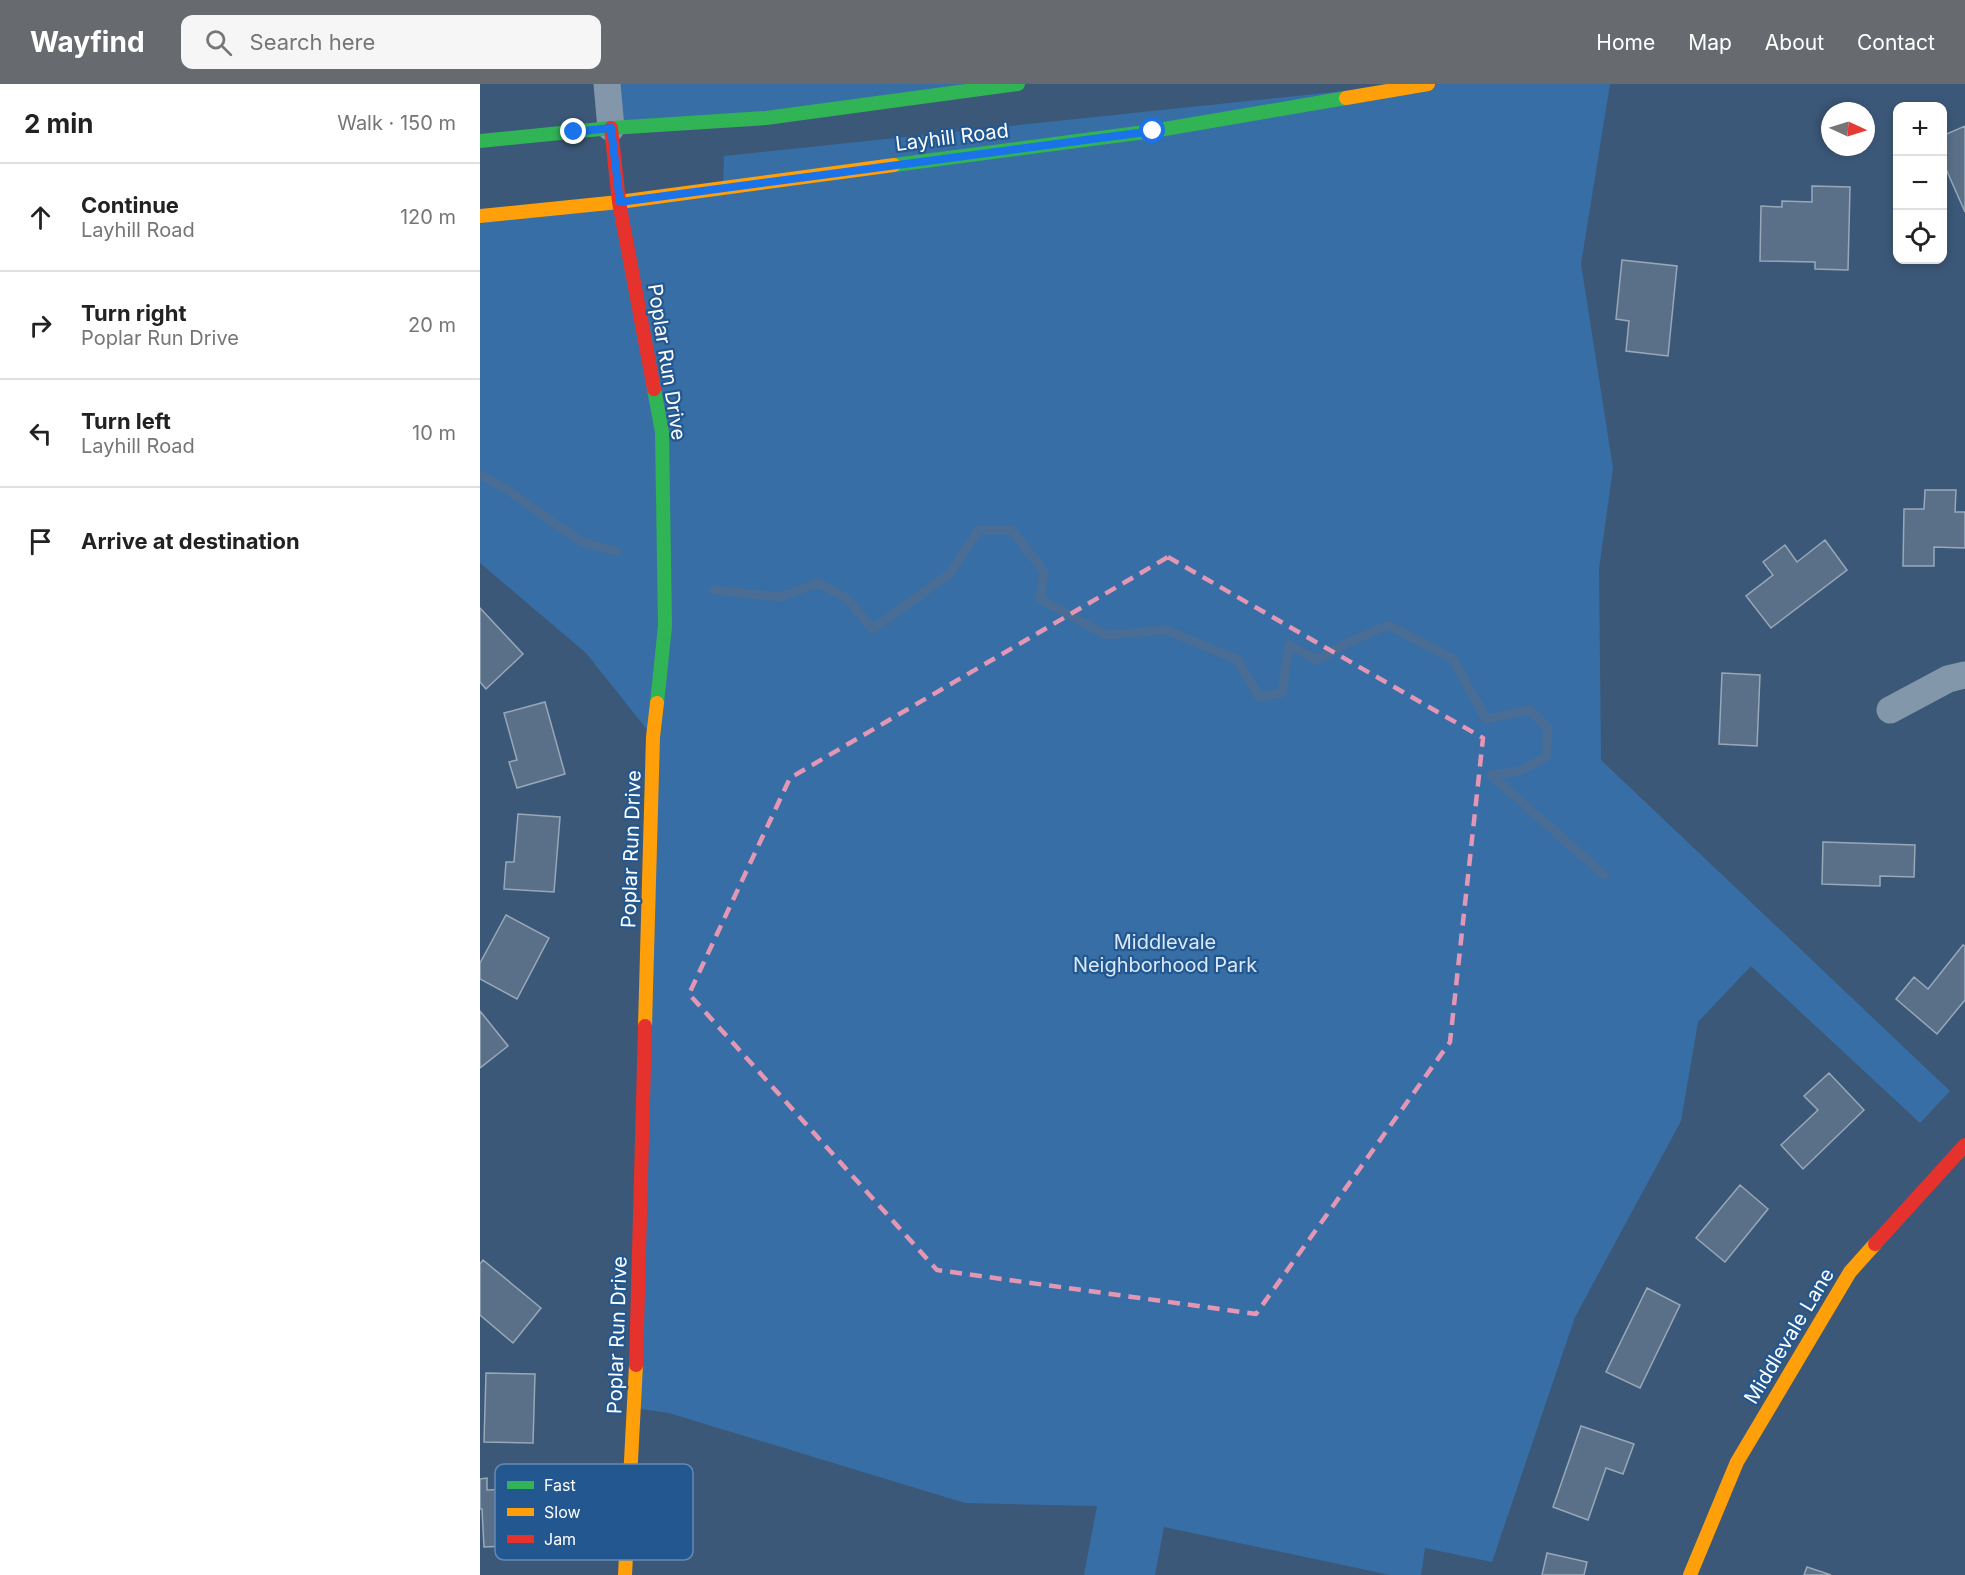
<!DOCTYPE html>
<html lang="en">
<head>
<meta charset="utf-8">
<style>
	body { margin:0; font-family:Inter,sans-serif; background:#f6f6f6; color:#222 }
	.controls { position:absolute; right:18px; top:18px; display:grid; overflow:hidden; border-radius:12px; box-shadow:0 3px 9px #0003 }
	.controls button { width:54px; height:54px; display:grid; place-items:center; padding:0; border:0; border-bottom:2px solid #e0e0e0; background:#fff; color:#222; font:30px sans-serif }
	.compass { position:absolute; left:1341px; top:18px; width:54px; height:54px; border-radius:50%; background:#fff; box-shadow:0 3px 9px #0003; rotate:94deg }
	.stop { position:absolute; width:18px; height:18px; margin:-14px; border:4px solid #1a73e8; border-radius:50%; background:#fff }
	.stop.end { background:#1a73e8; border-color:#fff; box-shadow:0 2px 6px #0008 }
	.list { margin:0; padding:0; list-style:none }
	h2 { display:flex; justify-content:space-between; align-items:center; height:78px; margin:0; padding:0 24px; font-size:26px }
	h2 small { font-size:20px; font-weight:400; color:#767676 }
	.list li { display:grid; grid-template-columns:39px 1fr auto; gap:18px; align-items:center; box-sizing:border-box; height:108px; padding:0 24px; border-top:2px solid #e0e0e0 }
	.list b { display:block; font-size:22px; white-space:nowrap }
	.list p { margin:0; font-size:20px; white-space:nowrap; color:#767676 }
	.list em { font-size:20px; font-style:normal; color:#767676 }
	.icon { flex:none; width:33px; height:33px; fill:none; stroke:currentColor; stroke-width:2; stroke-linecap:round; stroke-linejoin:round }
	.map { position:relative; flex:none; width:1485px; height:1491px; overflow:hidden }
	header { display:flex; align-items:center; gap:36px; box-sizing:border-box; height:84px; padding:0 30px; background:#676b70; color:#fff }
	header strong { font-size:28px }
	nav { display:flex; gap:33px; margin-inline-start:auto; font-size:21px }
	.search { width:420px; height:54px; background:#f6f6f6; display:flex; align-items:center; gap:15px; box-sizing:border-box; padding:0 21px; border-radius:12px; color:#767676; font-size:22px }
	main { display:flex }
	aside { flex:1; background:#fff }
	.map>svg:first-child { display:block }
</style>
</head>
<body>
<header>
<strong>Wayfind</strong>
<div class="search"><svg class="icon" aria-label="search" viewBox="0 0 24 24"><circle cx="10" cy="10" r="6"/><path d="M15 15l6 6"/></svg>Search here</div>
<nav><a>Home</a><a>Map</a><a>About</a><a>Contact</a></nav>
</header>
<main>
<aside>
<h2>2 min<small>Walk · 150 m</small></h2>
<ul class="list">
<li><svg class="icon" aria-label="ahead" viewBox="0 0 24 24"><path d="M12 20V5M6 11l6-6 6 6"/></svg><div><b>Continue</b><p>Layhill Road</p></div><em>120 m</em></li>
<li><svg class="icon" aria-label="right" viewBox="0 0 24 24"><path d="M7 20v-9h11M14 6l5 5-5 5"/></svg><div><b>Turn right</b><p>Poplar Run Drive</p></div><em>20 m</em></li>
<li><svg class="icon" aria-label="left" viewBox="0 0 24 24"><path d="M17 20v-9H6M10 6l-5 5 5 5"/></svg><div><b>Turn left</b><p>Layhill Road</p></div><em>10 m</em></li>
<li><svg class="icon" aria-label="arrive" viewBox="0 0 24 24"><path d="M6 21V4h12l-3 4 3 4H6"/></svg><div><b>Arrive at destination</b></div></li>
</ul>
</aside>
<div class="map">
<svg width="1485" height="1491" viewBox="0 0 1485 1491">
	<rect width="100%" height="100%" fill="#3c5878"/>
	<path fill="#386ea6" d="M127,0h411l-407,44z
		M930,0h200l-29,180 32,204 -14,101 2,191 349,331 -30,32 -169,-157 -53,56 -17,99 -106,196 -83,245 -67,-14 -4,27h-31l-226,-48 -9,48h-71l13,-69 -132,-3 -296,-90 -34,-5 18,-671 -67,-84 -106,-90v-347l243,-30 1,-30z"/>
	<g fill="none" stroke-linecap="round" stroke-linejoin="round">
		<path stroke="#496d94" stroke-width="9" d="M0,391l26,14 74,52 37,11
			M234,506l66,7 38,-14 28,15 27,31 76,-55 30,-44h33l32,42 -4,27 66,36 60,-5 72,30 21,37 23,-4 7,-48 28,15 30,-17 41,-18 65,34 33,60 44,-9 18,18 -2,29 -26,14 -29,4 113,100"/>
	</g>
	<path fill="#5a7088" stroke="#98a8b9" stroke-width="1.5" d="M1485,42v86l-23,-52v-24z
		M1332,102l38,1 -2,83 -33,-1v-7l-55,-1 1,-55 21,1v-6l30,1z
		M1142,176l55,6 -9,90 -42,-5 3,-30 -13,-2z
		M1445,406h31l-1,22h10v36l-31,-1v19h-31l1,-57h20z
		M1345,456l22,30 -76,58 -25,-32 27,-21 -10,-13 22,-17 12,17z
		M0,524l43,46 -37,35 -6,-7z
		M1242,589l38,2 -3,71 -38,-2z
		M65,618l20,72 -48,14 -8,-26 8,-2 -13,-47z
		M38,730l42,3 -6,75 -50,-3 2,-27h8z
		M1343,758l92,3 -1,32 -34,-1v10l-58,-2z
		M26,831l43,23 -32,61 -37,-20v-16z
		M1483,861l2,1v54l-28,34 -41,-35 18,-22 14,12z
		M0,927l28,35 -28,22z
		M1349,989l35,37 -61,59 -22,-24 37,-35 -14,-14z
		M1260,1101l28,24 -43,53 -29,-24z
		M3,1176l58,48 -28,35 -33,-28v-51z
		M1167,1204l33,17 -40,83 -34,-16z
		M6,1289l49,1 -2,69 -49,-1z
		M1101,1342l53,18 -11,30 -17,-6 -18,52 -35,-13z
		M7,1394v12l43,-2 3,57 -49,2 -2,-38h-2v-30z
		M1067,1469l40,9 -3,13h-42z
		M1327,1483l24,8h-27z"/>
	<g fill="none" stroke-linecap="round" stroke-linejoin="round">
		<path stroke="#8397ab" stroke-width="27" d="M127,0l4,44
			M1410,626l58,-31 17,-4"/>
		<path stroke="#30b455" stroke-width="14" d="M0,57l131,-13 155,-10 252,-34
			M414,81l259,-34 193,-33
			M174,305l8,43 3,194 -8,77"/>
		<path stroke="#ff9f0a" stroke-width="14" d="M866,14l82,-14
			M0,132l139,-14 275,-37
			M165,942l8,-289 4,-34
			M145,1491l11,-210
			M1210,1491l47,-113 113,-190 25,-28"/>
		<path stroke="#e5322d" stroke-width="14" d="M131,44l8,74 35,187
			M1395,1160l90,-99
			M156,1281l9,-339"/>
	</g>
	<g fill="none" stroke-linecap="round" stroke-linejoin="round">
		<path stroke="#1a73e8" stroke-width="8" d="M94,48l37,-4 9,74 533,-71"/>
	</g>
	<path fill="none" stroke="#e497b5" stroke-width="4.5" stroke-dasharray="12 8" stroke-linejoin="round" d="M688,473l315,181 -33,304 -194,272 -319,-44 -248,-276 101,-216z"/>
	<g text-anchor="middle" dominant-baseline="central" stroke-width="4.5" stroke-linejoin="round" paint-order="stroke">
		<g font-size="20" fill="#fff" stroke="#235790">
			<text transform="translate(472 53) rotate(-7)">Layhill Road</text>
			<text transform="translate(187 278) rotate(81)">Poplar Run Drive</text>
			<text transform="translate(151 765) rotate(-88)">Poplar Run Drive</text>
			<text transform="translate(137 1251) rotate(-88)">Poplar Run Drive</text>
			<text transform="translate(1309 1252) rotate(-59)">Middlevale Lane</text>
		</g>
		<g font-size="20" fill="#d9e9f9" stroke="#235790">
			<text x="685" y="858">Middlevale<tspan x="685" dy="23">Neighborhood Park</tspan></text>
		</g>
	</g>
	<rect x="15" y="1380" width="198" height="96" rx="9" fill="#235790" stroke="#6589b1" stroke-width="1.5"/>
	<rect x="27" y="1397" width="27" height="8" fill="#30b455"/>
	<rect x="27" y="1424" width="27" height="8" fill="#ff9f0a"/>
	<rect x="27" y="1451" width="27" height="8" fill="#e5322d"/>
	<g font-size="16" fill="#fff">
		<text x="64" y="1407">Fast</text>
		<text x="64" y="1434">Slow</text>
		<text x="64" y="1461">Jam</text>
	</g>
</svg>
<div class="controls">
<button>+</button>
<button>−</button>
<button><svg class="icon" aria-label="locate" viewBox="0 0 24 24"><circle cx="12" cy="12" r="6"/><path d="M12 2v4M12 18v4M2 12h4M18 12h4"/></svg></button>
</div>
<svg class="compass" viewBox="-18 -18 36 36"><path d="M0-13l5 13h-10z" fill="#e53935"/><path d="M0 13l5-13h-10z" fill="#767676"/></svg>
<div class="stop" style="left:673px;top:47px"></div>
<div class="stop end" style="left:94px;top:48px"></div>
</div>
</main>
</body>
</html>
